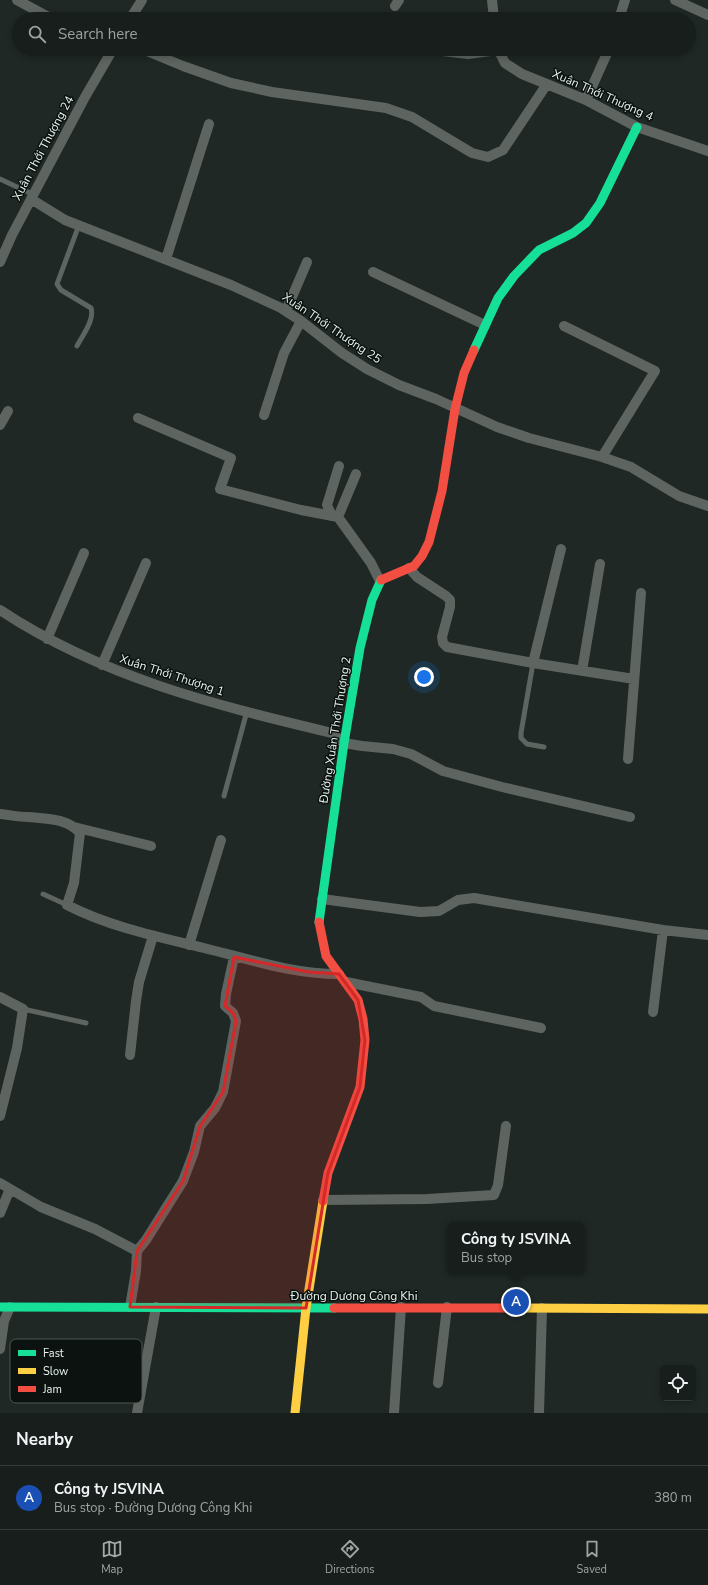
<!DOCTYPE html>
<html lang="en">
<head>
<meta charset="utf-8">
<style>
	body { margin:0; font-family:"Nunito Sans",sans-serif; background:#242b28; color:#f1f3f6 }
	.controls { position:absolute; right:12px; bottom:12px; display:grid; overflow:hidden; border-radius:6px; box-shadow:0 2px 6px #0003 }
	.controls button { width:36px; height:36px; display:grid; place-items:center; padding:0; border:0; border-bottom:1px solid #363c3a; background:#171e1b; color:#f1f3f6; font:20px sans-serif }
	.you { position:absolute; left:424px; top:677px; width:14px; height:14px; margin:-10px; border:3px solid #fff; border-radius:50%; background:#1a73e8; box-shadow:0 0 0 6px #1a73e833 }
	.badge { display:grid; place-items:center; width:26px; height:26px; border-radius:50%; background:#a2aca7; color:#fff; font-size:13px; font-weight:700 }
	.pin { position:absolute; translate:-50% -50%; border:2px solid #fff; box-shadow:0 1px 4px #0006 }
	.popup { position:absolute; left:447px; top:1222px; width:138px; height:52px; box-sizing:border-box; display:grid; place-content:center; border-radius:6px; background:#171e1b; filter:drop-shadow(0 1px 3px #0005); font-size:13px; white-space:nowrap; color:#9ea2a3 }
	.popup b { font-size:15px; color:#f1f3f6 }
	.popup::after { content:''; position:absolute; left:50%; top:100%; margin-left:-8px; border:8px solid transparent; border-top-color:#171e1b }
	.list { margin:0; padding:0; list-style:none }
	h2 { display:flex; justify-content:space-between; align-items:center; height:52px; margin:0; padding:0 16px; font-size:17px }
	h2 small { font-size:13px; font-weight:400; color:#9ea2a3 }
	.list li { display:grid; grid-template-columns:26px 1fr auto; gap:12px; align-items:center; box-sizing:border-box; height:64px; padding:0 16px; border-top:1px solid #363c3a }
	.list b { display:block; font-size:15px; white-space:nowrap }
	.list p { margin:0; font-size:13px; white-space:nowrap; color:#9ea2a3 }
	.list em { font-size:13px; font-style:normal; color:#9ea2a3 }
	.icon { flex:none; width:22px; height:22px; fill:none; stroke:currentColor; stroke-width:2; stroke-linecap:round; stroke-linejoin:round }
	.map { position:relative; flex:none; width:708px; height:1413px; overflow:hidden }
	.search { position:absolute; background:#171e1b; box-shadow:0 2px 6px #0003; left:12px; right:12px; top:12px; height:44px; display:flex; align-items:center; gap:10px; box-sizing:border-box; padding:0 14px; border-radius:22px; color:#9ea2a3; font-size:15px }
	.sheet { height:116px; background:#171e1b }
	nav { display:flex; justify-content:space-around; align-items:center; box-sizing:border-box; height:56px; border-top:1px solid #363c3a; background:#171e1b; font-size:11px; color:#9ea2a3 }
	nav a { display:grid; justify-items:center; gap:2px }
	nav .on { color:#a2aca7 }
	.map>svg:first-child { display:block }
</style>
</head>
<body>
<div class="map">
<svg width="708" height="1413" viewBox="0 0 708 1413">
	<rect width="100%" height="100%" fill="#1f2824"/>
	<g fill="none" stroke-linecap="round" stroke-linejoin="round">
		<path stroke="#5e6561" stroke-width="5" d="M0,179l34,16
			M77,346c5,-10 18,-26 14,-38l-30,-18 -4,-6 22,-59
			M533,663l-12,70v5l6,6 17,3
			M224,796l23,-85
			M43,894l24,11
			M23,1009l63,14"/>
		<path stroke="#5e6561" stroke-width="10" d="M17,0l35,19
			M492,0l2,19
			M675,0l33,15
			M395,6l4,-6
			M130,19l12,-19
			M619,19l6,-19
			M142,49l41,17 48,17 41,9 114,16 26,9 60,36 16,4 15,-7 44,-66
			M498,49l7,14 17,11 64,26 51,27 71,24
			M434,50l34,4 30,-4
			M586,100l23,-51
			M31,199l34,21 166,65 50,23 20,13 41,32 25,16 32,16 37,14 61,28 32,11 73,19 29,10 48,29 29,10
			M166,259l43,-135
			M0,262l12,-27 73,-138 28,-48
			M373,272l112,53
			M286,311l21,-49
			M564,326l91,45 -53,86
			M264,415l20,-62 17,-32
			M138,418l93,40 -11,31 81,21 37,7 33,46 9,18
			M0,425l8,-14
			M332,516l-5,-11 12,-39
			M338,517l18,-43
			M409,568l8,9 29,19 4,4v7l-8,30 1,6 4,4 86,16 101,16
			M0,610c101,67 215,95 332,123l12,10 18,3 31,3 18,5 32,17 59,16 128,30
			M47,639l37,-86
			M533,663l28,-114
			M102,665l44,-102
			M582,671l18,-107
			M628,759l13,-166
			M0,814c10,1 19,3 28,3 19,2 39,1 52,16l-6,50 -7,22c43,22 91,32 137,43 45,11 88,26 135,26
			M74,827l77,19
			M322,899l98,13 19,-1 19,-11 16,-2 189,32 45,5
			M189,945l32,-105
			M346,982l75,15 13,9 107,22
			M0,997l23,12 -6,39 -17,68
			M653,1012l10,-82
			M130,1055l6,-54 3,-19 14,-46
			M0,1183l41,24 54,22 42,22
			M323,1200l104,-1 67,-4 4,-10 8,-59
			M0,1213l10,-24
			M130,1307l6,-36 1,-20 9,-11 37,-59 11,-29 6,-26 15,-18 8,-16 13,-71 -3,-8 -8,-7 1,-12 8,-37
			M0,1349l4,-28 6,-14
			M438,1383l9,-76
			M137,1413l19,-106
			M394,1413l7,-106
			M539,1413l3,-105"/>
		<path stroke="#16e098" stroke-width="9" d="M474,350l24,-52 16,-22 25,-26 34,-17 13,-10 14,-20 37,-76
			M319,922l25,-179 16,-95 12,-48 9,-20
			M0,1307l334,1"/>
		<path stroke="#ffcf43" stroke-width="9" d="M524,1308l184,1
			M295,1413l11,-105 17,-107"/>
		<path stroke="#f24e42" stroke-width="9" d="M381,580l33,-14 8,-10 7,-14 13,-51 13,-82 9,-36 10,-23
			M319,922l7,34 32,44 5,19 2,21 -5,47 -32,86 -5,28
			M334,1308h190"/>
	</g>
	<path fill="#d62828" fill-opacity="0.2" stroke="#d62828" stroke-width="3" stroke-linejoin="round" d="M234,957l75,15 30,2 19,26 7,40 -5,47 -32,86 -22,135 -176,-1 7,-56 46,-70 17,-55 23,-34 13,-71 -3,-8 -8,-7z"/>
	<g text-anchor="middle" dominant-baseline="central" stroke-width="3" stroke-linejoin="round" paint-order="stroke">
		<g font-size="12" fill="#e9f3ee" stroke="#0b120f">
			<text transform="translate(603 95) rotate(24)">Xuân Thới Thượng 4</text>
			<text transform="translate(43 148) rotate(-62)">Xuân Thới Thượng 24</text>
			<text transform="translate(332 328) rotate(34)">Xuân Thới Thượng 25</text>
			<text transform="translate(172 675) rotate(18)">Xuân Thới Thượng 1</text>
			<text transform="translate(335 730) rotate(-81)">Đường Xuân Thới Thượng 2</text>
			<text x="354" y="1296">Đường Dương Công Khi</text>
		</g>
	</g>
	<rect x="10" y="1339" width="132" height="64" rx="6" fill="#0b120f" stroke="#4e5652" stroke-width="1"/>
	<rect x="18" y="1350" width="18" height="6" fill="#16e098"/>
	<rect x="18" y="1368" width="18" height="6" fill="#ffcf43"/>
	<rect x="18" y="1386" width="18" height="6" fill="#f24e42"/>
	<g font-size="11" fill="#e9f3ee">
		<text x="43" y="1357">Fast</text>
		<text x="43" y="1375">Slow</text>
		<text x="43" y="1393">Jam</text>
	</g>
</svg>
<div class="controls">
<button><svg class="icon" aria-label="locate" viewBox="0 0 24 24"><circle cx="12" cy="12" r="6"/><path d="M12 2v4M12 18v4M2 12h4M18 12h4"/></svg></button>
</div>
<div class="you"></div>
<div class="pin badge" style="left:516px;top:1302px;background:#1a4fb4">A</div>
<div class="popup"><b>Công ty JSVINA</b>Bus stop</div>
<div class="search"><svg class="icon" aria-label="search" viewBox="0 0 24 24"><circle cx="10" cy="10" r="6"/><path d="M15 15l6 6"/></svg>Search here</div>
</div>
<section class="sheet">
<h2>Nearby<small></small></h2>
<ul class="list">
<li><span class="badge" style="background:#1a4fb4">A</span><div><b>Công ty JSVINA</b><p>Bus stop · Đường Dương Công Khi</p></div><em>380 m</em></li>
</ul>
</section>
<nav>
<a class="on"><svg class="icon" aria-label="map" viewBox="0 0 24 24"><path d="M3 6l6-2 6 2 6-2v14l-6 2-6-2-6 2zM9 4v14M15 6v14"/></svg>Map</a>
<a><svg class="icon" aria-label="directions" viewBox="0 0 24 24"><path d="M12 3l9 9-9 9-9-9zM9 14v-3h6M13 9l2 2-2 2"/></svg>Directions</a>
<a><svg class="icon" aria-label="saved" viewBox="0 0 24 24"><path d="M7 4h10v16l-5-4-5 4z"/></svg>Saved</a>
</nav>
</body>
</html>
